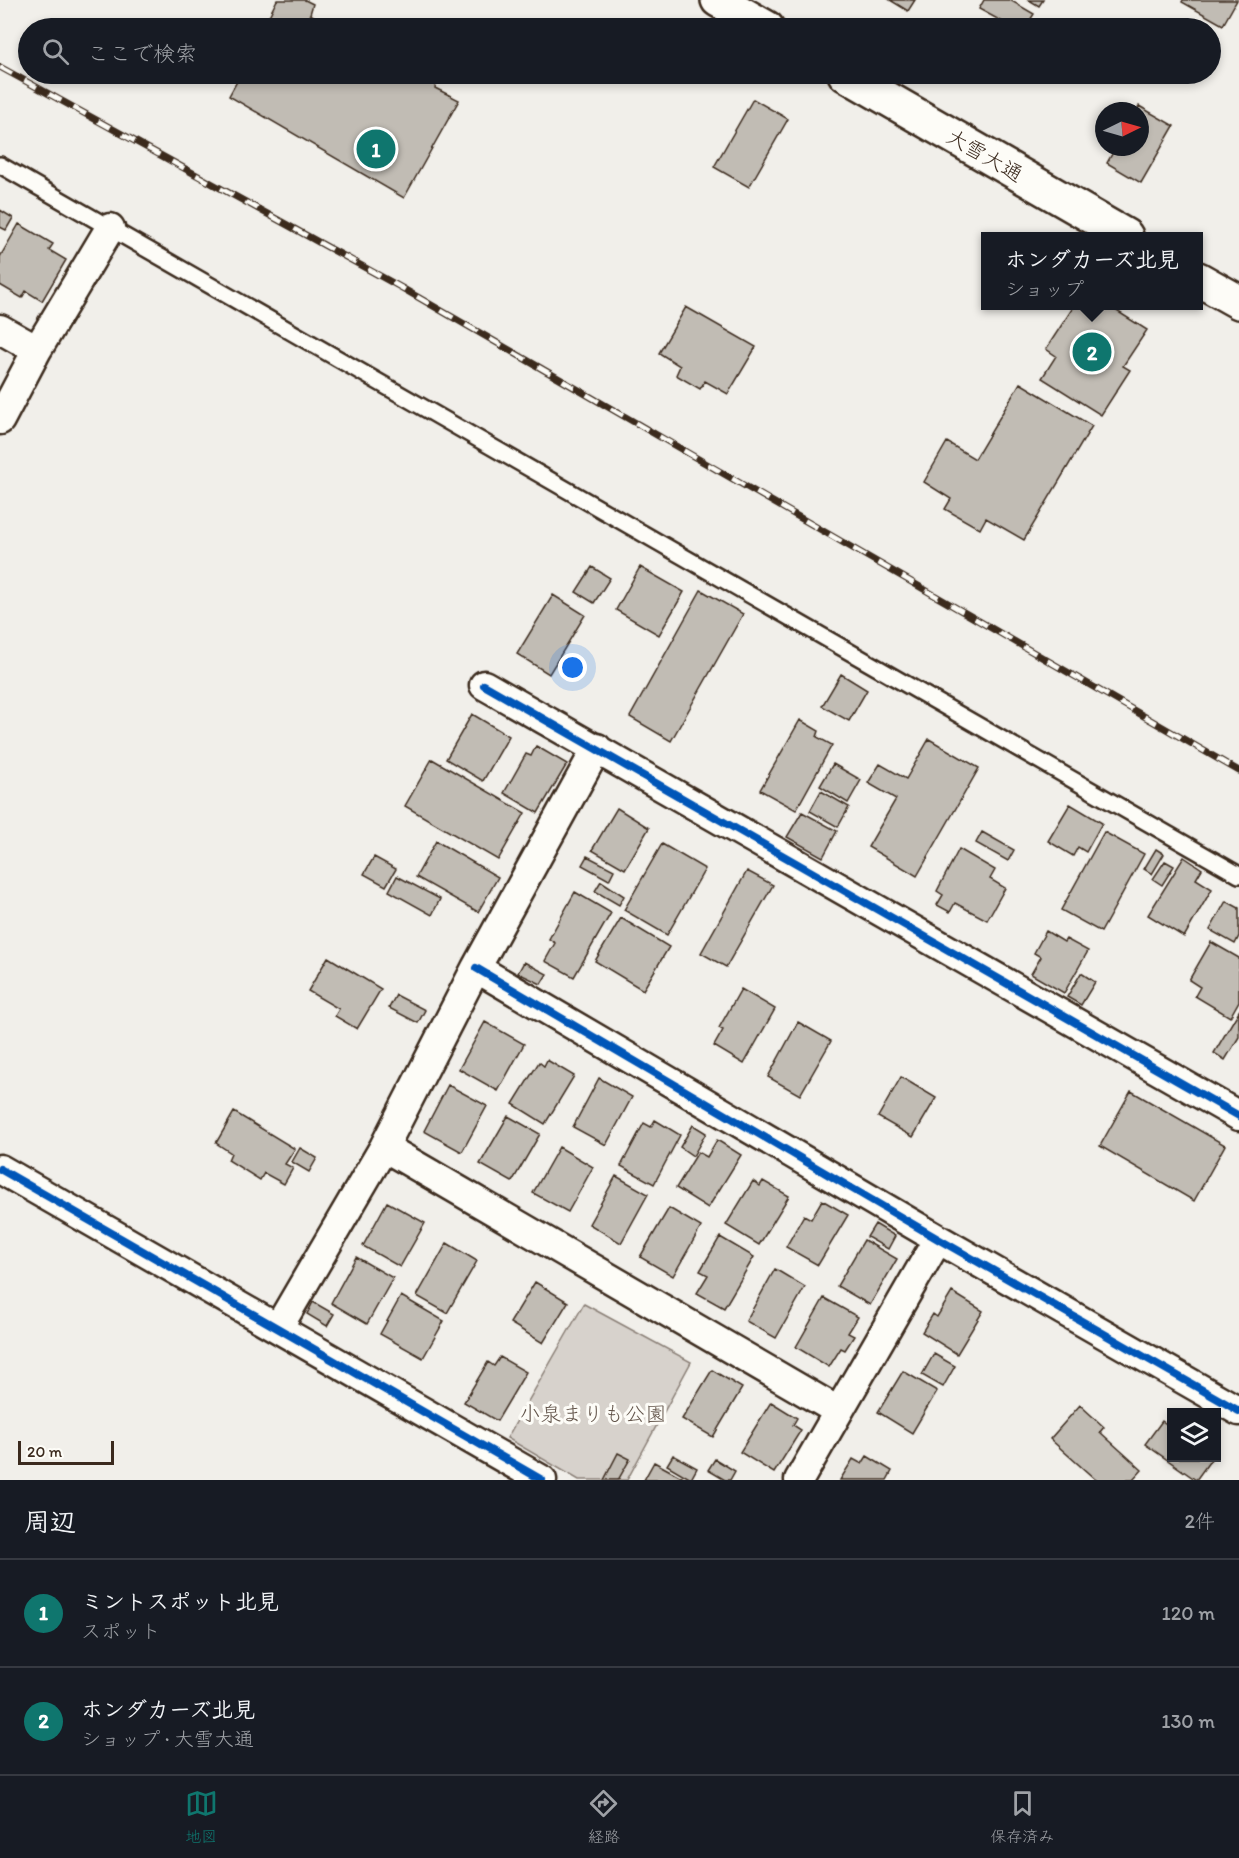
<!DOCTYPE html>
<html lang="ja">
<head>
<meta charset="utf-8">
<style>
	body { margin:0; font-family:Itim,"Klee One",sans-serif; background:#20242c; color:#f1f3f6 }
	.controls { position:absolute; right:18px; bottom:18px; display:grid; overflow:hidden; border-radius:0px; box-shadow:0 3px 9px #0003 }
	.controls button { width:54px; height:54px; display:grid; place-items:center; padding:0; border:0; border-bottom:2px solid #363941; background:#171b24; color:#f1f3f6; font:30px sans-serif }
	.compass { position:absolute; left:1095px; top:102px; width:54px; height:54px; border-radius:50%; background:#171b24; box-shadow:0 3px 9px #0003; rotate:85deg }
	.scale { position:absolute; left:18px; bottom:15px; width:96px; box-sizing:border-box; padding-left:6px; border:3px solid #3b2a1e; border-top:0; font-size:16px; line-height:21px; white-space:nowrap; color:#3b2a1e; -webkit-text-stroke:4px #fdfcf7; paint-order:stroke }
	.you { position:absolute; left:573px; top:668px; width:21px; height:21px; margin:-15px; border:4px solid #fff; border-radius:50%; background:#1a73e8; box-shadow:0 0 0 9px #1a73e833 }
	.badge { display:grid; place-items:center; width:39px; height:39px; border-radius:50%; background:#0f766e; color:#fff; font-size:20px; font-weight:700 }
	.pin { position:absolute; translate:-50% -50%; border:3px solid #fff; box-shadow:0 2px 6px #0006 }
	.popup { position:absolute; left:981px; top:232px; width:222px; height:78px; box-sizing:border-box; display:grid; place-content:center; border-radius:0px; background:#171b24; filter:drop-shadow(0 2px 4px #0005); font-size:20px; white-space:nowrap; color:#9ea1a6 }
	.popup b { font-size:22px; color:#f1f3f6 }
	.popup::after { content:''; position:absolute; left:50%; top:100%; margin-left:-12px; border:12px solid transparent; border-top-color:#171b24 }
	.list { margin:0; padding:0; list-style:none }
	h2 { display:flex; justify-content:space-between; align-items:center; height:78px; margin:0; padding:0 24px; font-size:26px }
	h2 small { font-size:20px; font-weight:400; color:#9ea1a6 }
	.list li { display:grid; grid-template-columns:39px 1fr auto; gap:18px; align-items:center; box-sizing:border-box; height:108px; padding:0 24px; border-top:2px solid #363941 }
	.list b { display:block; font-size:22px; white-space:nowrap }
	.list p { margin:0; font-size:20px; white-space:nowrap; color:#9ea1a6 }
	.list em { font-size:20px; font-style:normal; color:#9ea1a6 }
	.icon { flex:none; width:33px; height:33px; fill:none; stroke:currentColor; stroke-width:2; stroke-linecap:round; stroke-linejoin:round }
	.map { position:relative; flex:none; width:1239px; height:1480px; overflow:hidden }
	.search { position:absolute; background:#171b24; box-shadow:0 3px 9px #0003; left:18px; right:18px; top:18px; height:66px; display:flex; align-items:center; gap:15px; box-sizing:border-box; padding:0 21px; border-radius:33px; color:#9ea1a6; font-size:22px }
	.sheet { height:294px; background:#171b24 }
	nav { display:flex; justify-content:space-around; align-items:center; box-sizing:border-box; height:84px; border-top:2px solid #363941; background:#171b24; font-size:16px; color:#9ea1a6 }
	nav a { display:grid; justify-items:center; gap:3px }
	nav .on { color:#0f766e }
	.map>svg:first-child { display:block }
</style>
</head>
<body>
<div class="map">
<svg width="1239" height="1480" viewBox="0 0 1239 1480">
	<rect width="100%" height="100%" fill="#f1efea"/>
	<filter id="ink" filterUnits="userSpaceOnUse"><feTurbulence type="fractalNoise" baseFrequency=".0167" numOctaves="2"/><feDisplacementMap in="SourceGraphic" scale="12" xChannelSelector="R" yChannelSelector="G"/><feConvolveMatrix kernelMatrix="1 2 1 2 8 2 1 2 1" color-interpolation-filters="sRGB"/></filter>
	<g filter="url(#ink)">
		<path fill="#d7d2cc" stroke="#897e75" stroke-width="1.5" d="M584,1304l107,58 -64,118h-48l-72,-42z"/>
		<path fill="#c1bcb4" stroke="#3b2a1e" stroke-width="1.5" d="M277,0h28l8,4 -3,10 24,14h-71z
			M890,0h25l-7,11z
			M984,0h26l24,14 -9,14h-11l-35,-19z
			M1029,0h14l-4,6z
			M1183,0h54l-14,25 -41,-23z
			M241,74h198l-4,14 24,12 -55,98 -175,-102z
			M753,99l35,20 -39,68 -35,-20z
			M1139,106l35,20 -33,57 -34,-20 9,-16h24v-36h-3z
			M0,210l13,8 -7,12 -6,-3z
			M19,224l34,20 -4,6 17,10 -24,41 -16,-10 -4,7 -22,-13v-28z
			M1074,306h35l38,24 -24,36 7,4 -29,45 -59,-37 14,-22 -10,-7z
			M686,307l70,40 -28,47 -23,-13 -5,8 -24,-14 4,-9 -21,-13z
			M1020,383l72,43 -68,114 -38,-22 -6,11 -35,-20 6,-10 -27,-17 23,-40 28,17z
			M592,567l18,11 -16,25 -18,-11z
			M640,567l44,25 -25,43 -43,-25z
			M701,590l42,24 -72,127 -41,-24z
			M553,595l32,20 -36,59 -32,-20z
			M841,674l26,16 -18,31 -27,-15z
			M472,714l37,22 -26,45 -37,-22z
			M800,720l19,11 -2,6 15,8 -36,65 -36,-20z
			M929,739l50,29 -62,108 -49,-29 28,-48 -28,-16 12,-19 26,15z
			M536,746l31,18 -29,49 -34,-20 22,-39 5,2z
			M432,759l93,54 -27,47 -93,-54z
			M833,764l28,16 -13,23 -28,-17z
			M821,791l28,16 -11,20 -28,-16z
			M1070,804l32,19 -16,29 -8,-5 -5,9 -25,-15z
			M617,808l32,20 -24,41 -33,-19z
			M802,812l35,19 -14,26 -36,-20z
			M982,832l32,18 -6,11 -32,-18z
			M1104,832l40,22 -43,78 -40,-22z
			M436,841l62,36 -20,35 -62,-35z
			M662,844l43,25 -38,66 -43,-25z
			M959,849l36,21 -5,9 15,9 -18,32 -32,-17 -5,9 -13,-7 6,-10 -6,-4z
			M1156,849l8,5 -12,20 -8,-5z
			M587,856l27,14 -5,10 -27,-15z
			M374,857l22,12 -10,17 -22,-12z
			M1184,857l18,12 -6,10 16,10 -28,48 -36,-22z
			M1165,861l9,5 -12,19 -9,-6z
			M747,871l26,14 -47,82 -25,-14z
			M397,876l43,23 -8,16 -43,-24z
			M601,881l23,15 -5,9 -24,-14z
			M575,892l36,21 -37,64 -29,-16 10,-18 -6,-4z
			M1226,901l13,7v28l-4,8 -25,-14z
			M621,918l48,29 -26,43 -48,-29z
			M1046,931l18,11 2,-3 22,12 -24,42 -33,-19 10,-17 -7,-4z
			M1211,942l28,16v43l-9,16 -35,-21 5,-9 -11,-7z
			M328,957l53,32 -24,40 -22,-13 4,-7 -31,-18z
			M524,962l23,12 -6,10 -23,-11z
			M1081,973l14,9 -14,23 -14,-8z
			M741,989l34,20 -31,55 -30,-18 9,-16 -4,-2z
			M396,995l29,15 -7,13 -29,-15z
			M1239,1011v26l-14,23 -11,-7z
			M485,1022l39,22 -26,47 -39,-22z
			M798,1022l33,19 -31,54 -32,-18z
			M547,1060l27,16 -29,48 -32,-20 26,-42 5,4z
			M901,1077l35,21 -23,39 -35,-20z
			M599,1078l33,19 -26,48 -33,-18z
			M448,1085l39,21 -25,46 -38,-21z
			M1131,1091l94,54 -31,56 -94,-55z
			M234,1112l61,37 -10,15 8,4 -9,16 -20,-11 -4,7 -32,-20 3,-7 -15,-10z
			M508,1116l32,18 -28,48 -32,-18z
			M655,1120l25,15 -26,49 -33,-18 23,-43 7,4z
			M693,1125l13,8 -13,23 -13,-9z
			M717,1140l24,15 -33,53 -32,-20 22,-36 9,5z
			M559,1147l34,20 -25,45 -35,-19z
			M300,1148l17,10 -8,14 -17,-10z
			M616,1176l32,18 -27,49 -32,-19z
			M753,1181l7,5 3,-5 26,15 -30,49 -33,-20z
			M822,1200l26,15 -30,50 -32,-18 18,-32 7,4z
			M387,1202l38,21 -25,44 -37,-21z
			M669,1208l32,19 -28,49 -33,-19z
			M875,1224l20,12 -7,13 -21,-12z
			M720,1237l34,20 -30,51 -27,-15 11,-18 -8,-4z
			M864,1240l33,19 -27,46 -33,-19z
			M447,1243l30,18 -30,52 -30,-17z
			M356,1257l37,21 -26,46 -36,-21z
			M775,1269l30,18 -29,51 -30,-17z
			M535,1282l33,20 -25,41 -33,-20z
			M952,1292l31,19 -26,43 -35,-22 11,-18 4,3z
			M401,1296l43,25 -21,37 -43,-24z
			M824,1298l34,19 -10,16 6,3 -9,14 -4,-2 -12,19 -33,-20z
			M313,1302l21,12 -7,12 -20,-12z
			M934,1354l21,12 -12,21 -21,-12z
			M500,1357l26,15 -29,49 -33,-19 24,-40 6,4z
			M712,1370l30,18 -29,49 -31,-18z
			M903,1371l34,20 -25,42 -34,-21z
			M771,1402l26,16 -4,7 8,5 -27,43 -34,-21z
			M1080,1405l24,22 -4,5 42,38 -9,10h-37l-46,-41z
			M1162,1421l10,7v30h40l-16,22 -51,-36z
			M618,1453l12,6 -12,21h-14z
			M673,1455l24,13 -6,11 -24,-14z
			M867,1456l25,15 -5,9h-47l13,-21 9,5z
			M715,1459l20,12 -5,9h-5l-17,-10z
			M654,1462l33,18h-43z"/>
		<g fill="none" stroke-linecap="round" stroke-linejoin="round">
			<g stroke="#3b2a1e" stroke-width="20">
				<path id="service" d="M0,165l1239,710"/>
			</g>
			<g stroke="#3b2a1e" stroke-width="33">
				<path id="minor" d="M0,329l37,21
					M0,420l37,-70 73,-122
					M484,685l755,431
					M476,968l462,271 301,172
					M384,1147l454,264
					M0,1169l542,311
					M278,1328l106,-181 92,-179 121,-220
					M799,1480l139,-241"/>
			</g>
			<g stroke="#3b2a1e" stroke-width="38">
				<path id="trunk" d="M718,0l49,28
					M845,74l281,162
					M1198,279l41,23"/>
			</g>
			<use href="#service" stroke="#fdfcf7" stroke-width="15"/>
			<use href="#minor" stroke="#fdfcf7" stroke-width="28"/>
			<use href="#trunk" stroke="#fdfcf7" stroke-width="33"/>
			<g stroke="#3b2a1e" stroke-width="7">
				<path id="rail" d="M0,67l402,221 837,483"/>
			</g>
			<use href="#rail" stroke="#fdfcf7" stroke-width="4.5" stroke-dasharray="14" stroke-linecap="butt"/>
			<g stroke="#fdfcf7" stroke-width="11">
				<path id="cycleway" d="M484,685l755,431
					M476,968l462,271 301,172
					M0,1169l542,311"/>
			</g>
			<use href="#cycleway" stroke="#0057b8" stroke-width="8"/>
		</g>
	</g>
	<g text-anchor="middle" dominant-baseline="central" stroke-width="6" stroke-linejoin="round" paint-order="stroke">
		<g font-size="21" fill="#3b2a1e" stroke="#fdfcf7">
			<text transform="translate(985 155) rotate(30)">大雪大通</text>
		</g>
		<g font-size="21" fill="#62544a" stroke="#fdfcf7">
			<text x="593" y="1413">小泉まりも公園</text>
		</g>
	</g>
</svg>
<div class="controls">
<button><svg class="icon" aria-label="layers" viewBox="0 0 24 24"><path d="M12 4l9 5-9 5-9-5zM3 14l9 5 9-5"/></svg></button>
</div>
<svg class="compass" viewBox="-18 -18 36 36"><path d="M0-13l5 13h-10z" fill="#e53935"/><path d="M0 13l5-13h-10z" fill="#9ea1a6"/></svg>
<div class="scale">20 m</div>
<div class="you"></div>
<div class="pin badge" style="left:376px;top:149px">1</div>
<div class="pin badge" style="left:1092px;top:352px">2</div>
<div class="popup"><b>ホンダカーズ北見</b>ショップ</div>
<div class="search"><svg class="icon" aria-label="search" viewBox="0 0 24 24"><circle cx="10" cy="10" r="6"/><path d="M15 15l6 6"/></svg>ここで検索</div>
</div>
<section class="sheet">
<h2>周辺<small>2件</small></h2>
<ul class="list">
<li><span class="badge">1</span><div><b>ミントスポット北見</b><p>スポット</p></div><em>120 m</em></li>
<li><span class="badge">2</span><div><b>ホンダカーズ北見</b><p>ショップ · 大雪大通</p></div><em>130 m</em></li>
</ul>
</section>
<nav>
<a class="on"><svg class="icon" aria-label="map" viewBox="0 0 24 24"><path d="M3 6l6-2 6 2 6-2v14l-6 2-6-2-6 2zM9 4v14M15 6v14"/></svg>地図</a>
<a><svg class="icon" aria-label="directions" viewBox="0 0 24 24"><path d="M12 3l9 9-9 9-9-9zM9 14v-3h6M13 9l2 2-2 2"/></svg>経路</a>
<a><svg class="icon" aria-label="saved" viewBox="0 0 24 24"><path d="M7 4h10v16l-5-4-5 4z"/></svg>保存済み</a>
</nav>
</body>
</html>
